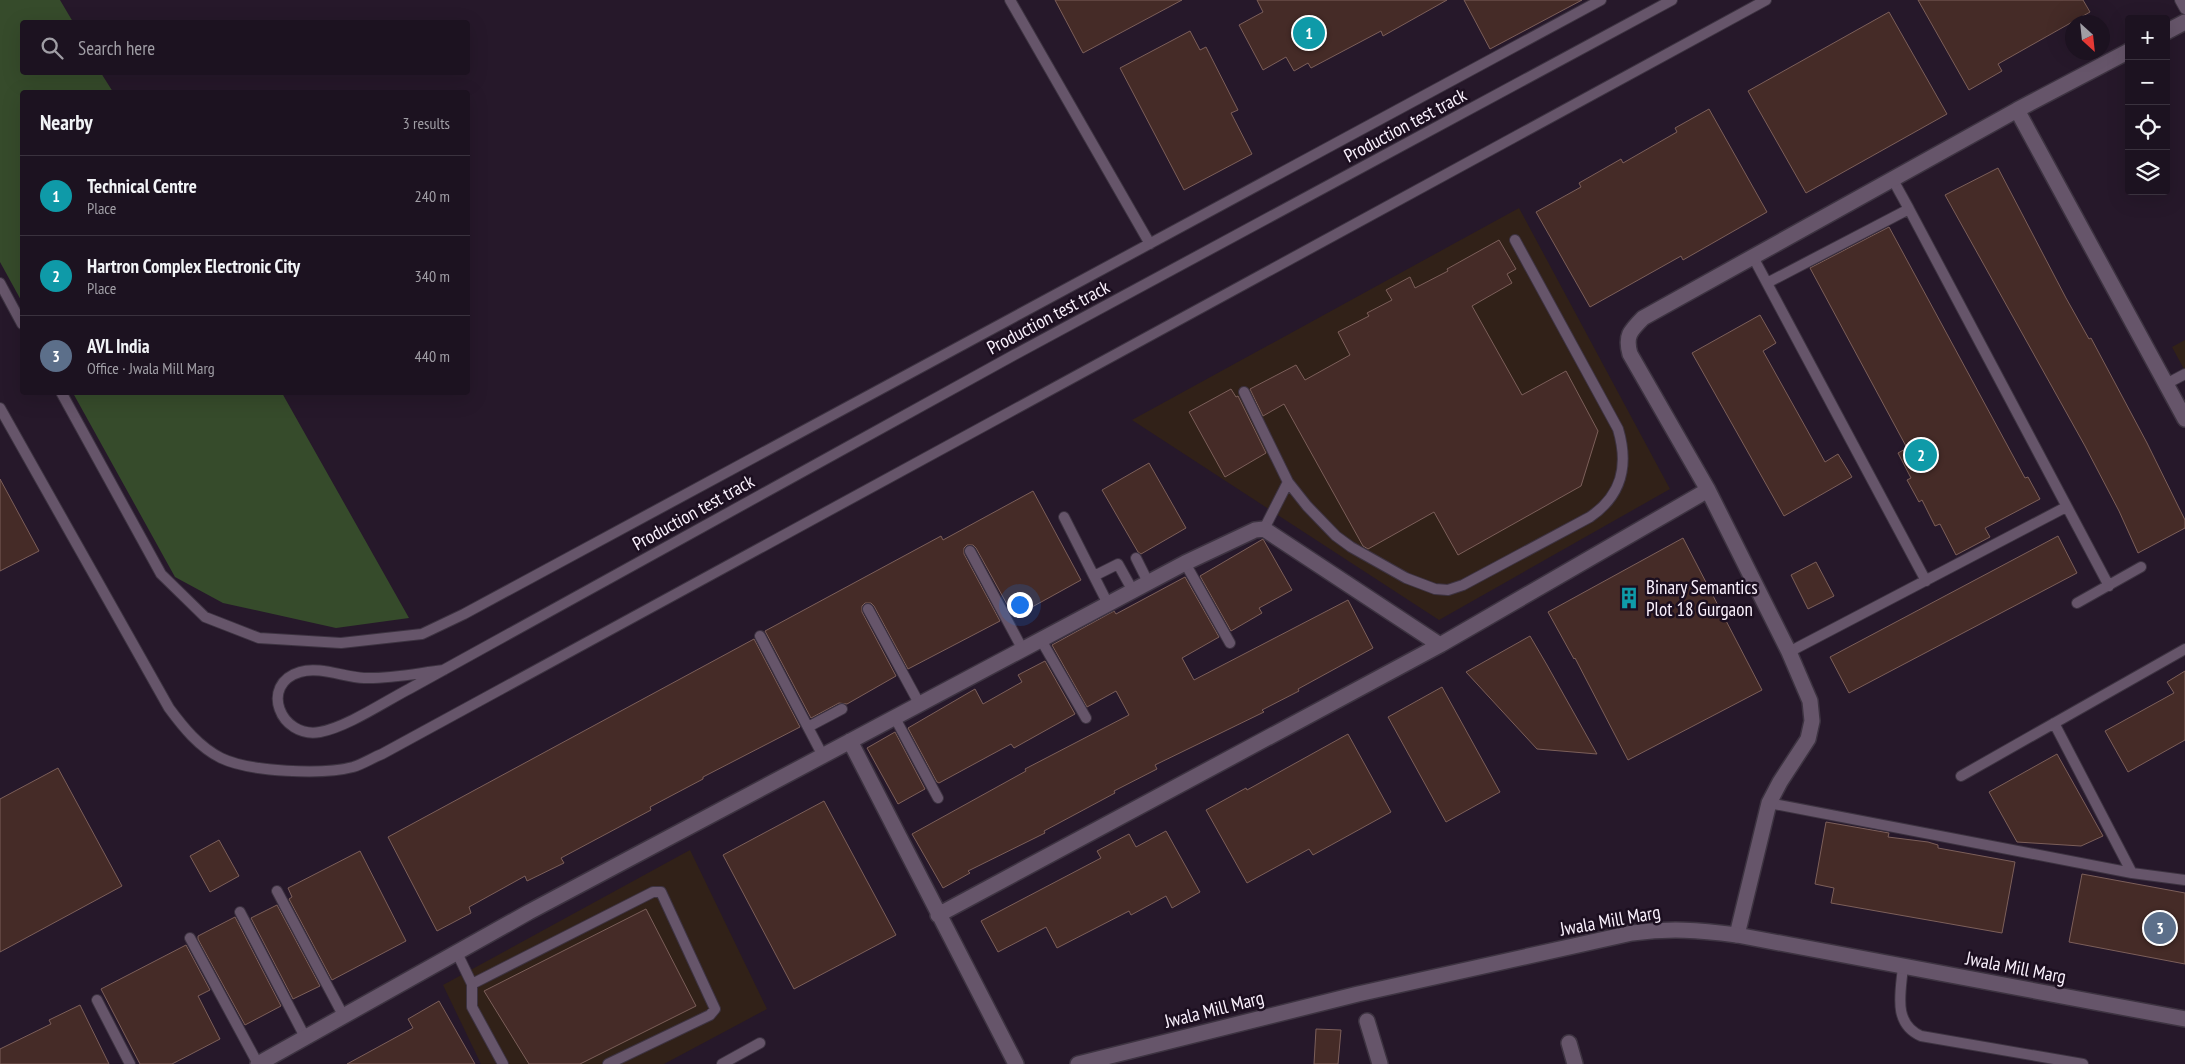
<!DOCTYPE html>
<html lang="en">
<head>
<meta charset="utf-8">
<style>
	body { margin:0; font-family:"PT Sans Narrow",sans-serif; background:#29202d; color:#f1f3f6 }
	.controls { position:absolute; right:15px; top:15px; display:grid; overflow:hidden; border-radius:5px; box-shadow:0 5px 20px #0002 }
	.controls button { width:45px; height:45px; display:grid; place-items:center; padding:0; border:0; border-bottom:1px solid #3a323e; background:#1c1220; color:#f1f3f6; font:25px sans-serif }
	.compass { position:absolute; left:2065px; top:15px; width:45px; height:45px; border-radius:50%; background:#1c1220; box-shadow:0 5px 20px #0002; rotate:153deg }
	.you { position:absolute; left:1019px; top:604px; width:18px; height:18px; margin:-12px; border:4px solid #fff; border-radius:50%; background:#1a73e8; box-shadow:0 0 0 8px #1a73e833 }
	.badge { display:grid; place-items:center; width:32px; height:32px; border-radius:50%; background:#53cbdb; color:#fff; font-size:16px; font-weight:700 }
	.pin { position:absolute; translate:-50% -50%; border:2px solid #fff; box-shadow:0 1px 5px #0006 }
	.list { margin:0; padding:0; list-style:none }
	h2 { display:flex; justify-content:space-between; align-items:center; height:65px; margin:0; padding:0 20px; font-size:21px }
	h2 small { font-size:16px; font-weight:400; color:#a09ea5 }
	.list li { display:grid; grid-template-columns:32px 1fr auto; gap:15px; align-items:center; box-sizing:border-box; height:80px; padding:0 20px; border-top:1px solid #3a323e }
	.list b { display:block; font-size:19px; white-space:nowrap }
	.list p { margin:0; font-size:16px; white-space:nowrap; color:#a09ea5 }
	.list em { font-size:16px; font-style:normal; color:#a09ea5 }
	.icon { flex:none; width:28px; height:28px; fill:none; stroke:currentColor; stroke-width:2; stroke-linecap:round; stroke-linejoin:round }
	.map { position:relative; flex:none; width:2185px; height:1064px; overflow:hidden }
	.search { position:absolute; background:#1c1220; box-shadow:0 5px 20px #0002; left:20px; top:20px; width:450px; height:55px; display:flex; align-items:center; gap:12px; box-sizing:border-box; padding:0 18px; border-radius:5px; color:#a09ea5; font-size:19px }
	.panel { position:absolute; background:#1c1220; box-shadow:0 5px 20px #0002; left:20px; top:90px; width:450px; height:305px; border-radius:5px }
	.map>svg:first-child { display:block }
</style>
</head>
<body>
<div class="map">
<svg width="2185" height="1064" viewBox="0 0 2185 1064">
	<rect width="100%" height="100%" fill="#26182a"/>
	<path fill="#312118" d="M1519,208l151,281 -231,131 -307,-200z
		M2185,340v31l-13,-24z
		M690,850l77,159 -103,55h-183l-38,-79z"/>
	<path fill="#364b2b" d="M0,0h60l13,22h-51v50l79,1 12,19h-91v210l-22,-40z
		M73,393h209l127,225 -73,10 -113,-25 -48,-26z"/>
	<path fill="#452b27" stroke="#7c5f5a" d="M1055,0h127l-99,53z
		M1257,0h190l-64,36 -2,-5 -70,37 -3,-5 -14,8 -8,-14 -23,13 -24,-45 24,-13z
		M1464,0h118l-92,49z
		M1918,0h165l7,12 -92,52 4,7 -33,19z
		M1889,12l58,102 -141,79 -58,-102z
		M1190,31l10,19 6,-3 32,63 -7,3 21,41 -68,36 -64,-122z
		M1709,109l58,103 -84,48 -2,-4 -91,51 -54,-95 45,-25 -2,-4 42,-24 2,4 54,-31 -2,-4z
		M1998,168l68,130 23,41 2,-1 56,105 38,77v8l-47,25 -19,-42 -34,-65 -140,-251z
		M1889,227l136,251 3,-1 12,22 -55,29 5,9 -34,18 -16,-31 -5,2 -13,-26 -3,2 -12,-22 4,-2 -13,-25 9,-5 -97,-180z
		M1499,240l17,29 -9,5 5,9 -40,23 50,89 44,-24 32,60 -17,55 -123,69 -24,-43 -66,37 -5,-3 -79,-142 -21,12 -13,-27 46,-24 9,15 45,-25 -12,-23 31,-16 -2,-3 25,-13 -6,-10 24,-13 5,11 33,-17 -1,-2z
		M1760,315l16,28 -13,8 62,111 13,-8 14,23 -68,39 -92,-163z
		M1231,389l5,8 2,-1 28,57 -41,24 -36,-65z
		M1149,463l37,65 -45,26 -3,-2 -36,-62z
		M0,479l39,72 -39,20z
		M1033,491l48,89 -67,37 -38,-69 -3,-3h-6l-3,3v6l36,67 -92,48 -34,-63 -3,-3h-6l-3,3v6l34,64 -49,28 -8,-1 -28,15 -46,-87 176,-95 2,4z
		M2058,536l19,37 -228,120 -19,-36z
		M1683,538l79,152 -134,70 -53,-102 -1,1 -26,-47z
		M1263,539l29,51 -33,18 3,5 -31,18 -31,-55z
		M1816,562l18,34 -26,13 -17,-34z
		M1185,577l34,60 -37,21 12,22 154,-80 25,48 -75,41 1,2 -37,19 2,2 -109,53 2,4 -43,22 1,2 -71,38 1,2 -77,38 2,2 -27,15 -31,-54 114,-63 -1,-2 104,-54 -13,-24 -29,16 -35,-62 62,-34 2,3z
		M1530,636l17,29 50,89 -60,-5 -71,-77z
		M754,639l46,88 -97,50v2l-53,28 1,3 -90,48 3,5 -37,18 -2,-5 -56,31 2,6 -34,18 -49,-94z
		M1045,661l30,53 -61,34 -3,-4 -72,39 -2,-1 -29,-54 67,-39 8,15 39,-22 -4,-7z
		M2185,671v69l-57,32 -23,-41 69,-38 -7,-11z
		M1442,687l58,105 -54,30 -58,-105z
		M895,732l30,57 -27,15 -31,-56z
		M1348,734l43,78 -78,43 -4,-6 -62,34 -41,-73 40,-22 1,2z
		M2057,754l46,82 -22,10 -64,-4 -28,-50z
		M58,768l64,118 -122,66v-153z
		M824,801l72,134 -102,54 -71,-134z
		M1826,822l63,11 -1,4 40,5 10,3v3l77,14 -13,71 -171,-30 3,-15 -19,-4z
		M1166,831l34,61 -28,16 -6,-12 -35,19 -2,-4 -72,37 -11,-21 -48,25 -17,-31 120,-63 -4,-7 32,-17 7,13z
		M219,840l20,36 -29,16 -20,-36z
		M360,851l46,90 -74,39 -43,-81 3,-2 -4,-9z
		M2082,874l103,19v71l-116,-22z
		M277,905l43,81 -27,13 -42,-81z
		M646,909l50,97 -116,58h-51l-45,-73z
		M235,917l46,89 -36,19 -47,-86v-3z
		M186,945l24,45 -12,6 22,43 -48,25h-32l-39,-75z
		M439,1001l36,63h-128l66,-36 -5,-9z
		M80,1005l29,59h-109v-15l51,-25 -2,-4z
		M1316,1029l25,1 -3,34h-24z"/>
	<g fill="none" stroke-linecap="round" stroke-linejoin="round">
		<g stroke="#3d3341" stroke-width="12">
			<path id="lane" d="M1010,0l140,244
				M2180,0l5,9
				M1893,180l16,29
				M1753,257l173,324
				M0,283l22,41
				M1767,283l142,-74 200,377
				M2166,384l19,-10
				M61,392l100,182 44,43 54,21 82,5 81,-9 42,-20 1137,-614
				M1244,392l44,90 19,24 29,30 15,11 55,31 29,11 13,1 15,-5 127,-68c32,-22 39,-51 28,-88l-103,-189
				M0,408l169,300c14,19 30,39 52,50 29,14 102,17 132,9 10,-3 19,-9 29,-13l1384,-754
				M1064,517l44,87
				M1264,529l24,-47
				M970,551l53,99
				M1136,558l13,26
				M1185,563l45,80
				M1094,576l24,-12 15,27
				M2077,603l64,-36
				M868,609l52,96
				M760,636l63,120
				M1041,640l45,78
				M1789,652l277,-145
				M444,670c-26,3 -54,9 -80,8 -20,-1 -45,-12 -64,-6 -41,12 -20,67 20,60 27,-5 64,-30 89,-43l605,-334 658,-355
				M895,718l43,80
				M2054,723l78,150
				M808,727l34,-18
				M1961,776l224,-127
				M1769,803l363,70 53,7
				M277,891l66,124
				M240,912l65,125
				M190,938l68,126
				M457,953l15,31v23l31,57
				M1903,966c-2,26 -11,57 18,70l162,28
				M472,984l181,-92h8l54,117 -5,6 -102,49
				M97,1000l33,64
				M722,1064l38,-21"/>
		</g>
		<g stroke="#3d3341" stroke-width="18">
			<path id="street" d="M2166,32l19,-10
				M2017,110l168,309
				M850,741l166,323
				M938,915l502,-270 268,-155
				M1737,935l32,-132 11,-21 28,-43 4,-18 -2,-20 -21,-49 -81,-162 -78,-136c-5,-18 0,-23 13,-36l374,-208 112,-59
				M1367,1021l13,43
				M1569,1043l6,21
				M258,1064l271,-152 656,-349 70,-33 9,-1 176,116"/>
		</g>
		<g stroke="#3d3341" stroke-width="18">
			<path id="secondary" d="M1078,1064l280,-70 274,-61c39,-5 66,-3 105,2l448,84"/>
		</g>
		<use href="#lane" stroke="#66556a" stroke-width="10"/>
		<use href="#street" stroke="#66556a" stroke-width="15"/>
		<use href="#secondary" stroke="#66556a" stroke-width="15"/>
	</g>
	<defs>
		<g id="building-bare" transform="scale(1.725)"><path d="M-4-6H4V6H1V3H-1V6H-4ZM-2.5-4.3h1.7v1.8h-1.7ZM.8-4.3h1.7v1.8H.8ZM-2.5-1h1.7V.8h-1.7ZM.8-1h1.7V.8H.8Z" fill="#0f9aa8" stroke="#1c0f20" stroke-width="2.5" paint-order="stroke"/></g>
	</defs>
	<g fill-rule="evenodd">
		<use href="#building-bare" x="1629" y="598"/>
	</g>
	<g text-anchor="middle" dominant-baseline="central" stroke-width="5" stroke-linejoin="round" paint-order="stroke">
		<g font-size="19" fill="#faf1fd" stroke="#1c0f20">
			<text transform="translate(1405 125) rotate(-28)">Production test track</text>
			<text transform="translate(1048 317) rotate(-28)">Production test track</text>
			<text transform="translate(693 512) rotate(-29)">Production test track</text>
			<text transform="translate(1610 920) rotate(-10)">Jwala Mill Marg</text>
			<text transform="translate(2016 967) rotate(11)">Jwala Mill Marg</text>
			<text transform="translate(1214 1009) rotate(-14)">Jwala Mill Marg</text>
		</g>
		<g font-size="19" fill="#faf1fd" stroke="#1c0f20" text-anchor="start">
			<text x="1646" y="587">Binary Semantics<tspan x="1646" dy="22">Plot 18 Gurgaon</tspan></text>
		</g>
	</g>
</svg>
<div class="controls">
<button>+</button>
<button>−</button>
<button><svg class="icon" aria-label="locate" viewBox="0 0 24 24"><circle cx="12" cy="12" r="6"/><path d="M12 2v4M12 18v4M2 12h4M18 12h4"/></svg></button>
<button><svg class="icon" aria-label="layers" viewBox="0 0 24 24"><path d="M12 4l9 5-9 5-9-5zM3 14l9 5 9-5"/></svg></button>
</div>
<svg class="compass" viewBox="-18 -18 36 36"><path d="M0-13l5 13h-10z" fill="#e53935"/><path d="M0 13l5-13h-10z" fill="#a09ea5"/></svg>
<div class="you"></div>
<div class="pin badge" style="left:1309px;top:33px;background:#0f9aa8">1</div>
<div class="pin badge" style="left:1921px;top:455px;background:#0f9aa8">2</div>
<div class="pin badge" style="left:2160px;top:928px;background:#5c6f8a">3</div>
<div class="search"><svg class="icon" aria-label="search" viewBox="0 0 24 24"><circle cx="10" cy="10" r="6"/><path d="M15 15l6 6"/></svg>Search here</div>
<section class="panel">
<h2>Nearby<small>3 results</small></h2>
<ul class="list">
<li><span class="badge" style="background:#0f9aa8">1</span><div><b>Technical Centre</b><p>Place</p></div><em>240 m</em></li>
<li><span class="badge" style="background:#0f9aa8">2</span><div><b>Hartron Complex Electronic City</b><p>Place</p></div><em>340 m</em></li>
<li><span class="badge" style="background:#5c6f8a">3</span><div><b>AVL India</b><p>Office · Jwala Mill Marg</p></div><em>440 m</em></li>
</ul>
</section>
</div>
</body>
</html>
